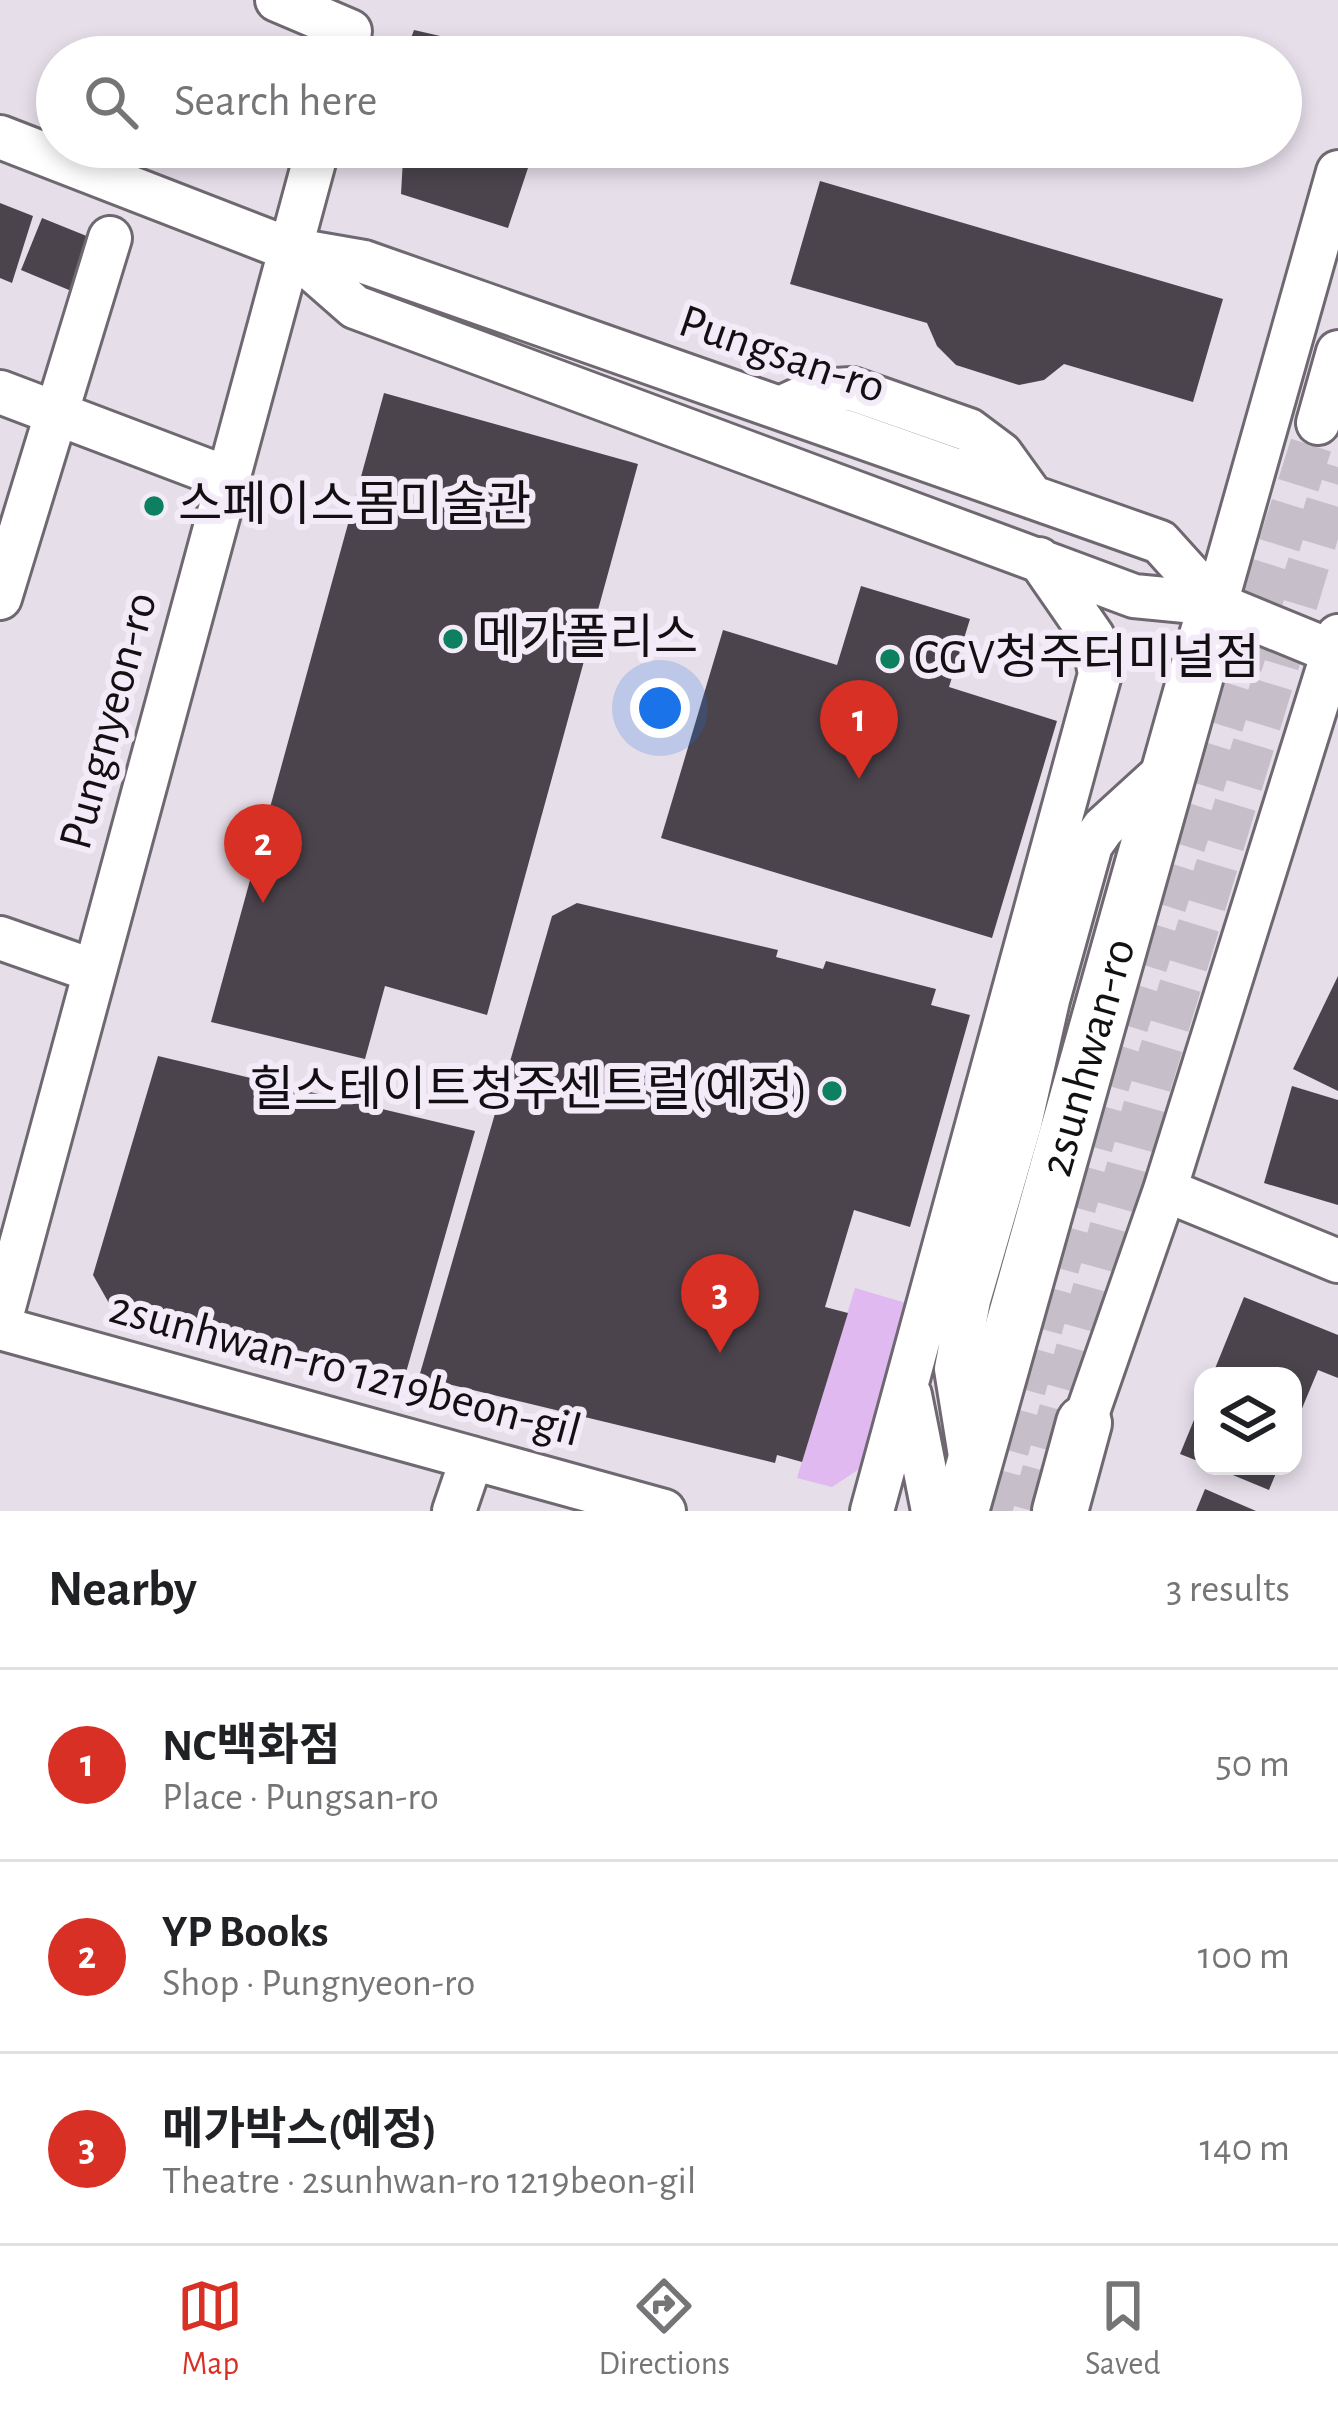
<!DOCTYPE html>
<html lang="en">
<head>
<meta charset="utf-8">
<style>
	body { margin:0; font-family:"Alegreya Sans","Noto Sans KR",sans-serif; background:#f6f6f6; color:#202124 }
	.controls { position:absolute; right:36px; bottom:36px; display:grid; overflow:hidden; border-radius:24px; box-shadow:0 6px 18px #0003 }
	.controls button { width:108px; height:108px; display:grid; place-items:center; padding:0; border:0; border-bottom:3px solid #e0e0e0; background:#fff; color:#202124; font:60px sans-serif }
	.you { position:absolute; left:660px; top:708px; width:42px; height:42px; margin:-30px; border:9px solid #fff; border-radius:50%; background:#1a73e8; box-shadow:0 0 0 18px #1a73e833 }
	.badge { display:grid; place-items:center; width:78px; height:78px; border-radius:50%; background:#d93025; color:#fff; font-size:39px; font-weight:700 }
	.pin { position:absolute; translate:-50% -99px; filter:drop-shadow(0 3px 6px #0008) }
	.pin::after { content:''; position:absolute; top:63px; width:42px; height:36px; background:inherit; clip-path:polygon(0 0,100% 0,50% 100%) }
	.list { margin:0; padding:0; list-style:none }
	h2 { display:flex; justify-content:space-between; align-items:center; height:156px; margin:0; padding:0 48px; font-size:51px }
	h2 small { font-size:39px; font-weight:400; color:#757577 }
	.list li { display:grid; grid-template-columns:78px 1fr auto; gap:36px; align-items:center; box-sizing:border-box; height:192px; padding:0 48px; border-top:3px solid #e0e0e0 }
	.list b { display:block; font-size:45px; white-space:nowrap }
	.list p { margin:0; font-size:39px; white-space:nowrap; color:#757577 }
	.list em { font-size:39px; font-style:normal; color:#757577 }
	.icon { flex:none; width:66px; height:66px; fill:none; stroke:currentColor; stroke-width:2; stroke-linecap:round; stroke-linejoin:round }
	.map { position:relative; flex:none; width:1338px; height:1511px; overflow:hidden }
	.search { position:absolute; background:#fff; box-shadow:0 6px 18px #0003; left:36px; right:36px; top:36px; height:132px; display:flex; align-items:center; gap:30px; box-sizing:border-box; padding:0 42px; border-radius:66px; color:#757577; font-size:45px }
	.sheet { height:732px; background:#fff }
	nav { display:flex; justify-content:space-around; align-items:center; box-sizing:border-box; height:168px; border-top:3px solid #e0e0e0; background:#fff; font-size:33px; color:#757577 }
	nav a { display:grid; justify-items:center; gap:6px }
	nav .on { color:#d93025 }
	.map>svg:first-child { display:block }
</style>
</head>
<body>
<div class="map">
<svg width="1338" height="1511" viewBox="0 0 1338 1511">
	<rect width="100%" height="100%" fill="#e6dee9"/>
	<path fill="#dfb9ef" d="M855,1288l51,15 -5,18 13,4 -38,133 -44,29 -35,-9z"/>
	<path fill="#4b444d" d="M414,30l109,25 -1,2h-118z
		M392,147h143l-27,81 -107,-34 2,-35z
		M820,181l403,118 -30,103 -129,-38 -20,16 -25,5 -63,-20 -19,-19 -10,-23 -137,-39z
		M0,203l33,13 -21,67 -12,-5z
		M42,218l57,23 -18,54 -60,-25z
		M384,393l254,71 -151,551 -102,-29 -20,73 -154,-37z
		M861,586l109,33 -21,68 108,34 -65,217 -331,-100 62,-208 114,35z
		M577,903l201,47 -2,7 47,12 3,-8 110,28 -5,16 39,10 -60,212 -56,-17 -29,97 23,6 -46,149 -25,-7 -2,8 -356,-86 133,-461z
		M1338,976v115l-45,-22z
		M158,1056l317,75 -70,245 -295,-71 -17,-30z
		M1292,1086l46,14v105l-74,-22z
		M1244,1297l94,38v43l-20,-8 -25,60v-54h-81z
		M1203,1398v65l-23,-9z
		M1211,1466h68l-10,24z
		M1205,1489l51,22h-60z"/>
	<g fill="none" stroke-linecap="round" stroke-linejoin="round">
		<path stroke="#c6bfc9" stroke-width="42" stroke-dasharray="42 21" stroke-linecap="butt" d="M991,1511l119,-431 208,-657
			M1032,1511l119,-429 187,-615"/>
		<g stroke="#6f6871" stroke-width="48">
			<path id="minor" d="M277,0l73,31
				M0,137l289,112 75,13 796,280 56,62
				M290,250l65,57 779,289 82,8 122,50
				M0,392l227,86
				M780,408l37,-17 35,-2 117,41 32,24 31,43
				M1318,423l20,-71
				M0,598l110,-360
				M1216,604l122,-432
				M0,938l94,33
				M1165,1190l173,71
				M0,1322l318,-1175
				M0,1328l664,183
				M910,1395l23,116
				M1084,1423l81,-233 173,-554
				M971,1462l-15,-93 13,-69 51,-176 28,-124 43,-155 12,-17 68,-62
				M454,1511l18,-53
				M872,1511l228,-837 -7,-37 -54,-78"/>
		</g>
		<g stroke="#6f6871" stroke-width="60">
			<g id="major">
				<path id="s1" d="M961,1511l255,-907"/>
				<path d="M1060,1511l24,-88"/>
			</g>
		</g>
		<use href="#minor" stroke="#fff" stroke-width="42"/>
		<use href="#major" stroke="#fff" stroke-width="54"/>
	</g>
	<g fill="#0c805f" stroke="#f3ebf7" stroke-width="4.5">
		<circle cx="154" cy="506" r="12"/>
		<circle cx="453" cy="639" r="12"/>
		<circle cx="890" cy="659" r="12"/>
		<circle cx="832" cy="1091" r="12"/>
	</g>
	<g text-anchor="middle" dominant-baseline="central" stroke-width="12" stroke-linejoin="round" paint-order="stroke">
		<g font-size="48" fill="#131014" stroke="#f3ebf7">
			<text transform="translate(782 355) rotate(19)">Pungsan-ro</text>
			<text transform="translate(109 721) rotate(-75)">Pungnyeon-ro</text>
			<text stroke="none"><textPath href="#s1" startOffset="471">2sunhwan-ro</textPath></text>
			<text transform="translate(345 1370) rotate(15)">2sunhwan-ro 1219beon-gil</text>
		</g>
		<g font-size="48" fill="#131014" stroke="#f3ebf7" text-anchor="start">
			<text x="178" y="506">스페이스몸미술관</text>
			<text x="477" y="639">메가폴리스</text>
			<text x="914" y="659">CGV청주터미널점</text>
			<text x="808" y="1091" text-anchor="end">힐스테이트청주센트럴(예정)</text>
		</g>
	</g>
</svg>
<div class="controls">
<button><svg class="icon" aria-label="layers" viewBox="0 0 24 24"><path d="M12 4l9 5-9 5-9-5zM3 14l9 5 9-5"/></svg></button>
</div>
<div class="you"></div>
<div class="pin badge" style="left:859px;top:779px">1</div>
<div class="pin badge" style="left:263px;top:903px">2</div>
<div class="pin badge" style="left:720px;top:1353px">3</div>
<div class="search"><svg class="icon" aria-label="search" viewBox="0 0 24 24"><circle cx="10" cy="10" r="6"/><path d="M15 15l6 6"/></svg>Search here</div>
</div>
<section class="sheet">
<h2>Nearby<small>3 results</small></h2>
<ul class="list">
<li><span class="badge">1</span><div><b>NC백화점</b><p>Place · Pungsan-ro</p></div><em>50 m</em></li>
<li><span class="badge">2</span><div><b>YP Books</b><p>Shop · Pungnyeon-ro</p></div><em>100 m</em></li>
<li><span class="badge">3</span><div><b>메가박스(예정)</b><p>Theatre · 2sunhwan-ro 1219beon-gil</p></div><em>140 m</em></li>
</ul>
</section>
<nav>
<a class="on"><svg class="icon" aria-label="map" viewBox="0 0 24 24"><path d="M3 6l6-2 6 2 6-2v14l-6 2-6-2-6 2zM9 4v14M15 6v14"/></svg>Map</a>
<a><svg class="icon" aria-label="directions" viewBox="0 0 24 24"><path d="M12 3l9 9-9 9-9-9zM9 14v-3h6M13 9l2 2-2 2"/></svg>Directions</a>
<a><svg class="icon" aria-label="saved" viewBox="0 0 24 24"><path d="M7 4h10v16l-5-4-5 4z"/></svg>Saved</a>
</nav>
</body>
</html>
